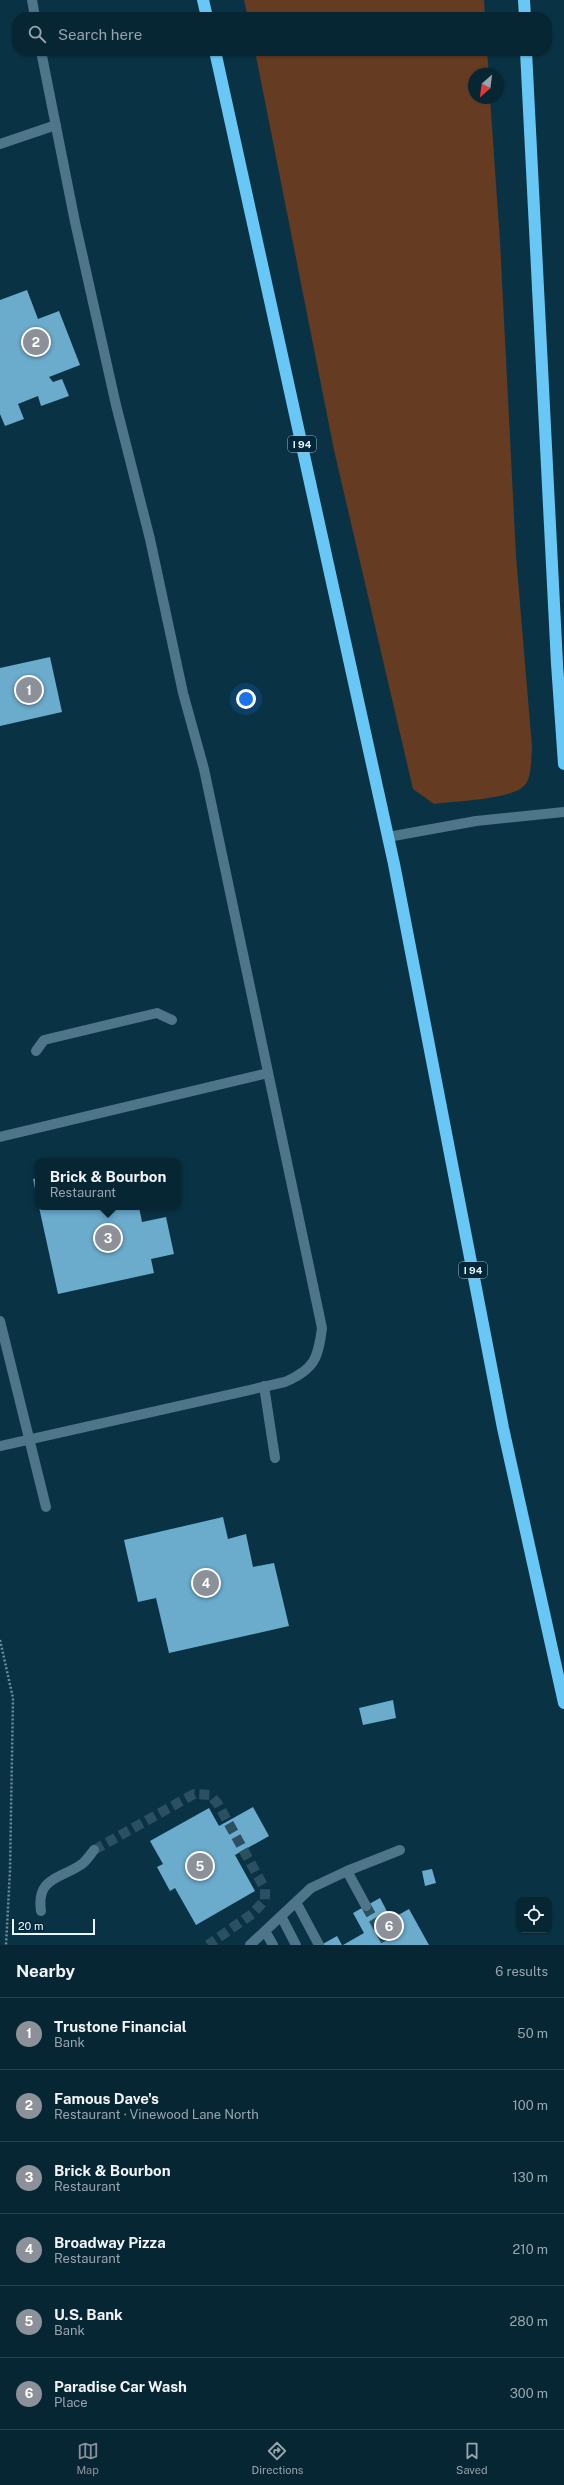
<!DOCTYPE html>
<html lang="en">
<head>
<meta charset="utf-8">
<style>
	body { margin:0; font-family:"Public Sans",sans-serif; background:#153240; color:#f1f3f6 }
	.controls { position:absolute; right:12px; bottom:12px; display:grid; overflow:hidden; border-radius:8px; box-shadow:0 1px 3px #0004 }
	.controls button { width:36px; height:36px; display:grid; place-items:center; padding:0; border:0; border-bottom:1px solid #28434f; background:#072634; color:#f1f3f6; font:20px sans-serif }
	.compass { position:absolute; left:468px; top:68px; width:36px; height:36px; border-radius:50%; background:#072634; box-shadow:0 1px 3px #0004; rotate:208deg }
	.scale { position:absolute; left:12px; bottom:10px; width:83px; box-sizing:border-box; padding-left:4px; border:2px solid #e9f6fd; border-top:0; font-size:11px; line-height:14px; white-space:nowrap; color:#e9f6fd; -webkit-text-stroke:3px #00283a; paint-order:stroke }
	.you { position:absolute; left:246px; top:699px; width:14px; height:14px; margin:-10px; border:3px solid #fff; border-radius:50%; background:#1a73e8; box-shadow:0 0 0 6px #1a73e833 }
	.badge { display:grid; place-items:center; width:26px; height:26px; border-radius:50%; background:#8c9099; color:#fff; font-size:13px; font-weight:700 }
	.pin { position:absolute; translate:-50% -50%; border:2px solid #fff; box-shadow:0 1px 4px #0006 }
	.popup { position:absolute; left:35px; top:1158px; width:146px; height:52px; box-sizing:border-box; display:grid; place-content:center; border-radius:8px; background:#072634; filter:drop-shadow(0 1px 3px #0005); font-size:13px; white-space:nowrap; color:#98a5ac }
	.popup b { font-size:15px; color:#f1f3f6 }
	.popup::after { content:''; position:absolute; left:50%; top:100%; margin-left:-8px; border:8px solid transparent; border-top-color:#072634 }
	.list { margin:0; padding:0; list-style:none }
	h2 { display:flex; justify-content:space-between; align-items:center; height:52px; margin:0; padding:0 16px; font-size:17px }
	h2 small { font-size:13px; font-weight:400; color:#98a5ac }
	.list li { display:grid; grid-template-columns:26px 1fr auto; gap:12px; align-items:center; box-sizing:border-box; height:72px; padding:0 16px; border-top:1px solid #28434f }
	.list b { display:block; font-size:15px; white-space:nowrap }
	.list p { margin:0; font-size:13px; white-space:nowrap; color:#98a5ac }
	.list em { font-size:13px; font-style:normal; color:#98a5ac }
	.icon { flex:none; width:22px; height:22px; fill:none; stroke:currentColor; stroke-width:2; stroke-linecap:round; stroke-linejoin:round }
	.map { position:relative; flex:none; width:564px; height:1945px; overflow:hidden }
	.search { position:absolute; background:#072634; box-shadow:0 1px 3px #0004; left:12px; right:12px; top:12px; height:44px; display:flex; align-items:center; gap:10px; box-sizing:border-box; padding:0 14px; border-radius:16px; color:#98a5ac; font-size:15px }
	.sheet { height:484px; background:#072634 }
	nav { display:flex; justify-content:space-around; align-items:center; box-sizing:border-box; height:56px; border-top:1px solid #28434f; background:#072634; font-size:11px; color:#98a5ac }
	nav a { display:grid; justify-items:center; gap:2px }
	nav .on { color:#8c9099 }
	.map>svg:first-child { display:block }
</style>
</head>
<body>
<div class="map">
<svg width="564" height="1945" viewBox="0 0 564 1945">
	<rect width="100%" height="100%" fill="#093345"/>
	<path fill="#653c22" d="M244,0h240l1,17h-237z
		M255,51h232l2,23h-15v24h16l10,144 16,314 16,191c-1,11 0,31 -8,39 -14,14 -70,15 -90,18l-21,-15 -79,-339z"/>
	<path fill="#6babcc" d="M27,290l11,29 21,-8 21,54 -31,12 4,5 9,-3 7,17 -28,10 -3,-10 -20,8 6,15 -19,7 -5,-12v-114z
		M50,657l12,55 -62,14v-58z
		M38,1178v21h-1l-4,-20z
		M39,1207h100l3,15 24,-5 8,37 -23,5 3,14 -96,21z
		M223,1517l5,22 18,-5 7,33 21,-4 15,63 -120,27 -13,-55 -18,4 -14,-62z
		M393,1700l3,18 -33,7 -4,-17z
		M253,1807l16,29 -34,19 20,36 -59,34 -21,-37 -5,3 -13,-24 6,-3 -13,-23 59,-33 10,18z
		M432,1869l4,14 -11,3 -3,-15z
		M380,1898l11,21 18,-10 20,36h-86l21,-12 -11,-20z
		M337,1936l5,9h-21z"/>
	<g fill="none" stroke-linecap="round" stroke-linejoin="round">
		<path stroke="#2b5061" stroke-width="10" stroke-dasharray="10 5" stroke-linecap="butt" d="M94,1850l100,-56 16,1 8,9 47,85v11l-13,14 -44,31
			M366,1906l22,39"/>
		<path stroke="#6e8b98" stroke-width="2.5" stroke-dasharray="2 2" stroke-linecap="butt" d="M0,1640l13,58 -3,173 -4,74"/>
		<path stroke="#4e758a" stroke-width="10" d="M32,0l3,17
			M0,144l56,-19
			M388,837l88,-16 88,-9
			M36,1051l8,-11 113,-27 15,7
			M0,1137l268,-64
			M0,1321l46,186
			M264,1386l11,72
			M0,1446l285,-64c30,-13 33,-24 37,-54l-118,-559 -21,-76 -33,-154 -34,-134 -41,-183 -34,-171
			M347,1871l19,35
			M296,1902l23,43
			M41,1911c-5,-34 20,-32 41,-47 4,-3 8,-9 12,-14
			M281,1916l15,29
			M265,1931l8,14
			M250,1945l61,-57 36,-17 53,-21"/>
		<path stroke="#69c7f5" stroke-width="12" d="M203,0l4,17
			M524,0l1,17
			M215,51l179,813 109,564 61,275
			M526,51l31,613 7,100"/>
	</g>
	<g text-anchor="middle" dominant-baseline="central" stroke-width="4" stroke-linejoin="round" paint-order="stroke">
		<g fill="#00283a" stroke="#a3b8c2" stroke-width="1">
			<rect x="288" y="436" width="28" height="16" rx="3"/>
			<rect x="459" y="1262" width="28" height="16" rx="3"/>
		</g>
		<g font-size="10" font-weight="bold" fill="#e9f6fd">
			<text x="302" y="444">I 94</text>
			<text x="473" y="1270">I 94</text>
		</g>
	</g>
</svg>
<div class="controls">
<button><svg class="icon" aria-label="locate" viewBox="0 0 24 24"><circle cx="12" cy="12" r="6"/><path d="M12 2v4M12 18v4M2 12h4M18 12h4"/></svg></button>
</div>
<svg class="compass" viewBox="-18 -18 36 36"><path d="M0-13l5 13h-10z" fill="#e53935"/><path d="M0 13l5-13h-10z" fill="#98a5ac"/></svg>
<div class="scale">20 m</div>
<div class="you"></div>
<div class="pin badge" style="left:29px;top:690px">1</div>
<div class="pin badge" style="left:36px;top:342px">2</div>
<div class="pin badge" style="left:108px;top:1238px">3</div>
<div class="popup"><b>Brick &amp; Bourbon</b>Restaurant</div>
<div class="pin badge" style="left:206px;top:1583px">4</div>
<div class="pin badge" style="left:200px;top:1866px">5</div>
<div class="pin badge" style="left:389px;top:1926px">6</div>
<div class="search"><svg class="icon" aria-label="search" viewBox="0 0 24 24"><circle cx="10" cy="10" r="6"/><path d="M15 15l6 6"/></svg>Search here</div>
</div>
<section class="sheet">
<h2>Nearby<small>6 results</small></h2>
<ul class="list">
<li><span class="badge">1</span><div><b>Trustone Financial</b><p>Bank</p></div><em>50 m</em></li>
<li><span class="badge">2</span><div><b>Famous Dave's</b><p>Restaurant · Vinewood Lane North</p></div><em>100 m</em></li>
<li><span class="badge">3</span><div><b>Brick &amp; Bourbon</b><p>Restaurant</p></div><em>130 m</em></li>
<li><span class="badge">4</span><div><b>Broadway Pizza</b><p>Restaurant</p></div><em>210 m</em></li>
<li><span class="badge">5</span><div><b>U.S. Bank</b><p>Bank</p></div><em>280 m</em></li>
<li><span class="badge">6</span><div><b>Paradise Car Wash</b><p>Place</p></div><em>300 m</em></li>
</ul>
</section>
<nav>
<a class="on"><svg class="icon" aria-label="map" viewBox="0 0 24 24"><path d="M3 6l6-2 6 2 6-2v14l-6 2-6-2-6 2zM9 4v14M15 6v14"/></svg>Map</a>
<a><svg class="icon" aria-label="directions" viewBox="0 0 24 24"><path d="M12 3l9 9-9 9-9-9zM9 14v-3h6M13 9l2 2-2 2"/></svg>Directions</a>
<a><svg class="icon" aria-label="saved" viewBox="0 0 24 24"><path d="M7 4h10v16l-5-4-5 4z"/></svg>Saved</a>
</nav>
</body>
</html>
